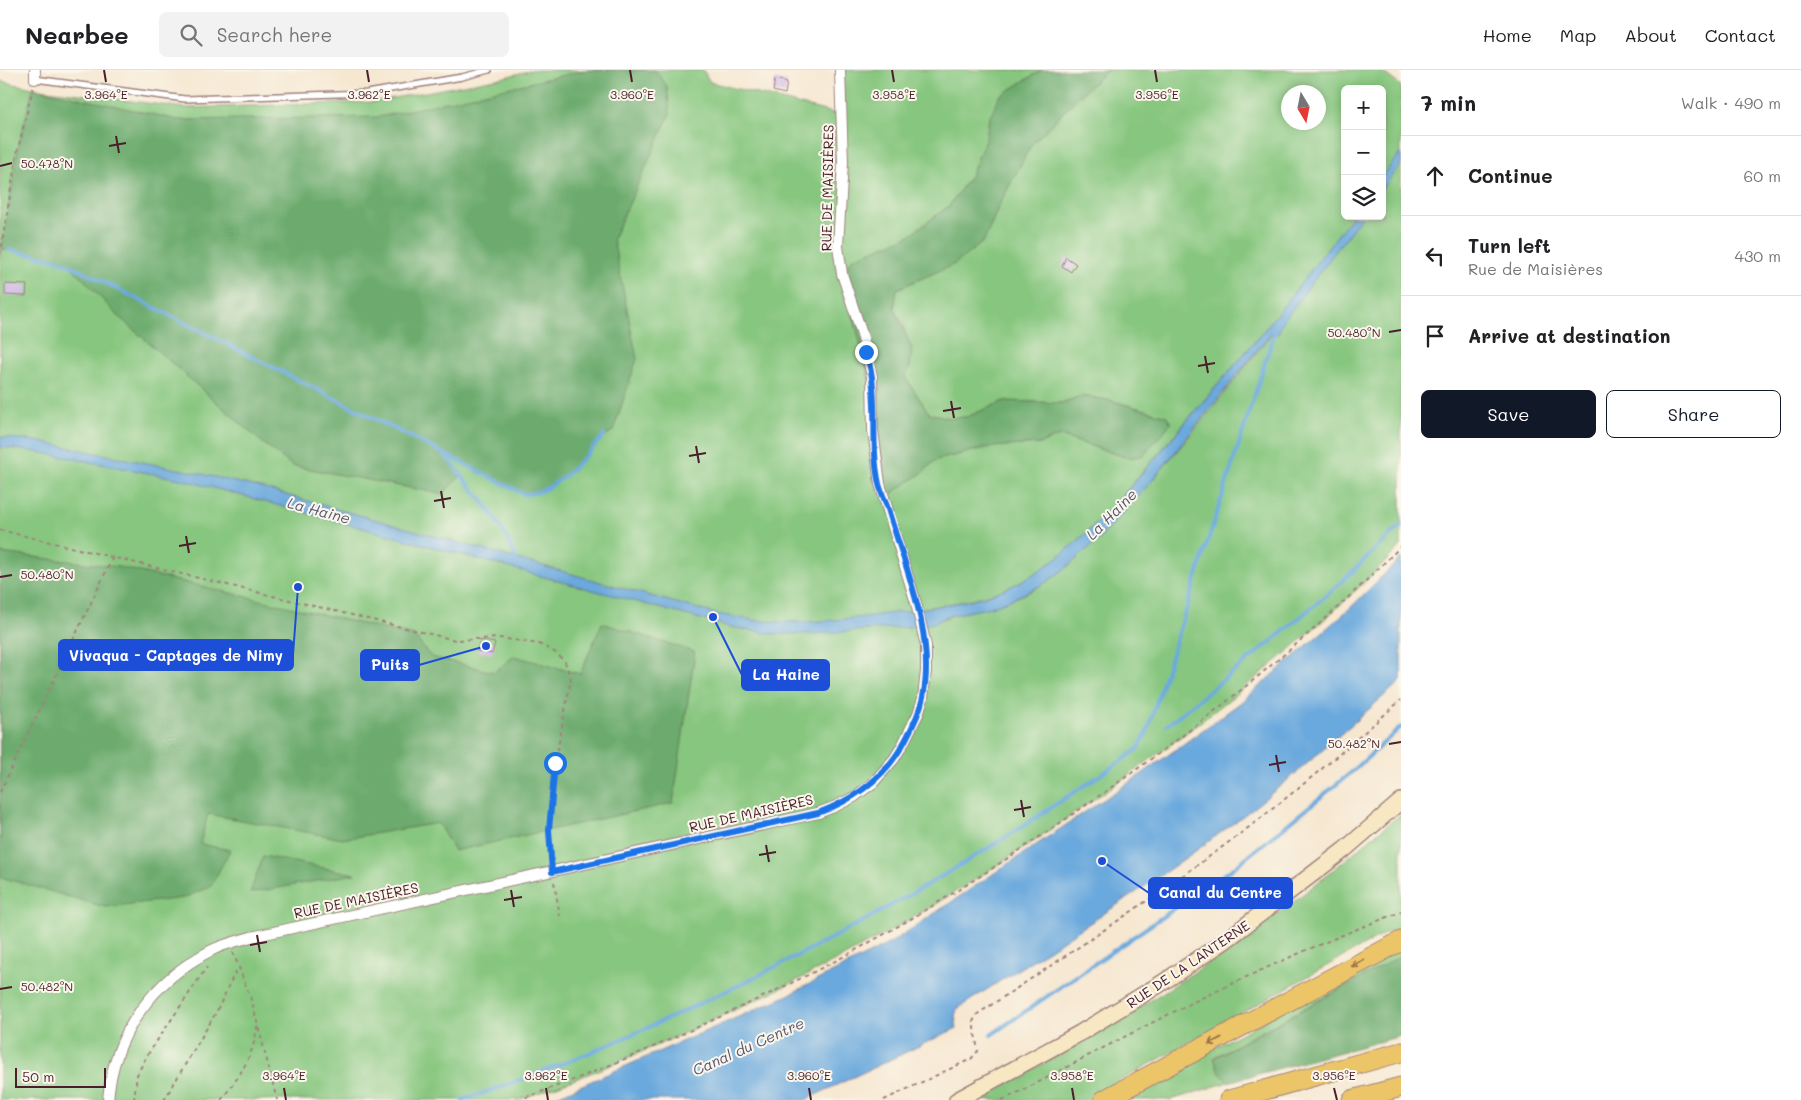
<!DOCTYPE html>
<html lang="en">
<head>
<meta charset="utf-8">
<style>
	body { margin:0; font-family:Mali,sans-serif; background:#f2f2f2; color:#202124 }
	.controls { position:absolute; right:15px; top:15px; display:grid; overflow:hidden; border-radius:8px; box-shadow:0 2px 8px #0003 }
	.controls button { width:45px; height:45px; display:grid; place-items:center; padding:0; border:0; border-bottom:1px solid #e0e0e0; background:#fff; color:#202124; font:25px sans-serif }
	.compass { position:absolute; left:1281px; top:15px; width:45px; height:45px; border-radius:50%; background:#fff; box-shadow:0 2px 8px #0003; rotate:170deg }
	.scale { position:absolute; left:15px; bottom:12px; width:91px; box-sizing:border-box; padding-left:5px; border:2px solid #4a1f2b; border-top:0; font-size:14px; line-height:18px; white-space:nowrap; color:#4a1f2b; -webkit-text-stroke:4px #fbf7ec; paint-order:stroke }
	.stop { position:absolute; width:15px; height:15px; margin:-11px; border:4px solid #1a73e8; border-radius:50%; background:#fff }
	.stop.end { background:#1a73e8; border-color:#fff; box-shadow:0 1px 5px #0008 }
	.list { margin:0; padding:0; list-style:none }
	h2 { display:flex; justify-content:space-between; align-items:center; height:65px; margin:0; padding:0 20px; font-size:21px }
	h2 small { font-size:16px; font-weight:400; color:#757577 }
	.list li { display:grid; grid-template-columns:32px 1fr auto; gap:15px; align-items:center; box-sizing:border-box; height:80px; padding:0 20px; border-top:1px solid #e0e0e0 }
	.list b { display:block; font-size:19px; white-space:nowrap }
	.list p { margin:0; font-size:16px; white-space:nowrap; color:#757577 }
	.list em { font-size:16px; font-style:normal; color:#757577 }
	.actions { display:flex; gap:10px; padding:15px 20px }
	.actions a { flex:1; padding:11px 0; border:1px solid #111827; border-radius:8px; text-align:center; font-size:18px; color:#111827 }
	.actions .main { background:#111827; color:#fff }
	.icon { flex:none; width:28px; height:28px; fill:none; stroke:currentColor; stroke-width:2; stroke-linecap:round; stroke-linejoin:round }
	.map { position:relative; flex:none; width:1401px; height:1030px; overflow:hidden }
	header { display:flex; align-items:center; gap:30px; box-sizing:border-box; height:70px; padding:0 25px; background:#fff; border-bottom:1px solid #e0e0e0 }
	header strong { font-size:24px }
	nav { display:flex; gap:28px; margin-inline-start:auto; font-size:18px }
	.search { width:350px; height:45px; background:#f2f2f2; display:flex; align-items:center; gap:12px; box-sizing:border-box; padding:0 18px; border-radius:8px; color:#757577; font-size:19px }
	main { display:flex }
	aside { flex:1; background:#fff }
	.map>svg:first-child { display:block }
</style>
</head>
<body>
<header>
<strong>Nearbee</strong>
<div class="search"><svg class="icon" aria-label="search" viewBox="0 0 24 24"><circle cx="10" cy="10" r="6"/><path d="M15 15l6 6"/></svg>Search here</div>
<nav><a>Home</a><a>Map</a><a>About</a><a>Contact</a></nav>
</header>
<main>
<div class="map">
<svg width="1401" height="1030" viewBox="0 0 1401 1030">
	<rect width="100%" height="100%" fill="#fbf7ec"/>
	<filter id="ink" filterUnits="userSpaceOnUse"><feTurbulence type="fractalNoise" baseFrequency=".02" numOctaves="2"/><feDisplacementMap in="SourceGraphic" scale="10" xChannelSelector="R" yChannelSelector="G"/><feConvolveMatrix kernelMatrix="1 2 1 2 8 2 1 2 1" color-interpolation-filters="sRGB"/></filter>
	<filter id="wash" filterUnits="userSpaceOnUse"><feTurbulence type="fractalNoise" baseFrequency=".0096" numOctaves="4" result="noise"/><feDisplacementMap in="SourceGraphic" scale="20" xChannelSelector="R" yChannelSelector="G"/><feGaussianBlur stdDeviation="1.12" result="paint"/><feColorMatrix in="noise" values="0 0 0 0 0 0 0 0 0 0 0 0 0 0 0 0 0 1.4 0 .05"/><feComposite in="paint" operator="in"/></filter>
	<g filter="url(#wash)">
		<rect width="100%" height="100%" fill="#f6e7d0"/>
		<path fill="#86c67e" stroke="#687254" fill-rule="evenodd" d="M532,0h171l7,12 131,33 3,-45h198l-42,26 -11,22 -3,20 -15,37 -22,31 -42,31 -54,21 9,76 23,164 37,-25 14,-13 54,-13 50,-3 20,-8 68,22 43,-35 -4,-7 -58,-16 -28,-4 -20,7 -57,-2 -37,16 -18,1 -20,-5 -24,-36 5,-10 -6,-40 -10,-18 3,-20 57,-25 30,-23 16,-38 31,-58 48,-49 29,-26h272l21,16v460c-92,94 -197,177 -305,252 -70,49 -142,97 -217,139 -54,31 -110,57 -166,83 -63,29 -128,57 -195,80h-518v-1019l33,7 152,20 187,-6 129,-24zM1345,19h37v127h-37zM1288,22h30v30h-30zM1266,258l6,5c-46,58 -92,117 -142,172 -27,29 -53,58 -87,79 -17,11 -39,19 -59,24 -16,4 -33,5 -47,14l-19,-13c31,-5 60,-9 89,-21 64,-27 118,-95 162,-147 32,-37 65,-75 97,-113z
			M1401,744v113l-17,7 -299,166h-110c95,-49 188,-104 275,-166 53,-37 101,-80 151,-120z
			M1401,878v8l-187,101 5,15 9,10 -57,18h-55z"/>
		<path fill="#6cab6d" stroke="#5b654c" d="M586,0h69l12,16 3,28 -57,125 24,120 -24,72c-30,15 -51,65 -89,63l-79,-40 16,21 -18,19 -150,-28 -29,-22 -147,-129 -47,-50 -12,-5 -49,-10h-7l15,-97 16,-65 146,32 200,-3z
			M1042,0h66l-29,26 -48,49 -31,58 -16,38 -29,23 -58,25 -3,20 18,39 -2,20 -5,9 24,36 20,5 18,-1 37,-16 57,2 20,-7 28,4 58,16 4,7 -28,33 -15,2 -68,-22 -20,8 -50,3 -54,13 -14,13 -38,25 -10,-102 -32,-122 11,-16 54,-21 42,-31 22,-31 15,-37 3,-20 11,-22z
			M0,483l119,14 295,69 17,21 63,15 20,-16 66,18 22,-51 93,29 -22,151 -219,48 -16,-28 -95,16 -135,-25 -8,30 30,6 -19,36 -27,12 -79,9 -105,-30z
			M263,786l92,18 -105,19z
			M1401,886v80l-173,46 -9,-10 -5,-14z"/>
		<path fill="#6aa9dd" stroke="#5a6484" d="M1401,82v12l-19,25v-13z
			M1352,146h10l-80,107 -4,11 -7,-1 -120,149 -51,56 -34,30 -24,17 -30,14 -21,8 -44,9 -10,6 -15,4 -109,8h-41l-42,-7 -550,-148 -143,-27 -37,-5v-10l36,4 162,32 63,15 455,126c16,2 32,6 48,7 47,4 102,-4 149,-11 32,-5 64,-9 94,-22 69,-30 124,-102 172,-158 29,-34 58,-67 86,-101 30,-37 58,-75 87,-113z
			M1401,488v123c-56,49 -111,100 -170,144 -88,66 -182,124 -274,184l-2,7 2,12 -152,72h-257l236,-103 108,-55 254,-171 94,-68 109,-94z"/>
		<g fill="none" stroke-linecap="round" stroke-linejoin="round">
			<path stroke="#6aa9dd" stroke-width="4" d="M9,180l49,10 12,5 454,229c30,1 61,-38 80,-59
				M445,385l46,57 14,22 12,27
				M1167,655l106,-85 63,-53 65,-62
				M991,965l241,-166 121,-98 48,-44
				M462,1030c97,-31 191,-73 283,-118 107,-52 205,-107 304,-173 30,-20 60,-39 89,-60l9,-17 128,-401"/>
		</g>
		<g id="blocks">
			<path fill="#cbb1e5" d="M775,9l12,3 -2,12 -12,-3z
				M1066,187l10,7 -5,8 -9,-6z
				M5,214l22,1 -1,11 -21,-1z
				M480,570l15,3 -3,11 -15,-3z"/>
		</g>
	</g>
	<g filter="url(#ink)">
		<use href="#blocks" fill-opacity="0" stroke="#a0837e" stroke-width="1"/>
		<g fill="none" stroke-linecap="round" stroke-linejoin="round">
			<g stroke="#a0837e" stroke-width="8">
				<path id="service" d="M35,9l150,20 182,-6 95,-16 27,-7"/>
			</g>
			<g stroke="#a0837e" stroke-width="12">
				<path id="minor" d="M35,9v-9
					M108,1030c5,-66 45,-120 104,-150 12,-6 26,-9 39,-13l567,-124 18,-7 18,-9 19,-14 21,-24 8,-13 16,-32 5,-16 3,-27v-25l-10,-43 -36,-119 -7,-54 -1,-54 -10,-42 -20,-60 -4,-28 5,-83 -3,-93"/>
			</g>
			<g stroke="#a0837e" stroke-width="18">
				<path id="secondary" d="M957,1030l123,-67 82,-50 63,-42 119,-91 57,-49"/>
			</g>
			<g stroke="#a0837e" stroke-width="21">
				<path id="motorway" d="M1104,1030l297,-159
					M1229,1030l172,-48
					M1352,1030l49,-13"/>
			</g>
			<path stroke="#a0837e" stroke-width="2" stroke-dasharray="4 4" stroke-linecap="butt" d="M0,185l17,-102 16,-65
				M0,460l455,110 45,-2 39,6 17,9 9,9 6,17 -16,84 -6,67 2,30
				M0,722l113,-235
				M554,812l6,34
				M233,882l19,50 25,98
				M134,1030l3,-25 9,-18 61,-90
				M164,1030l53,-89 20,-43
				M221,1030c18,-23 33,-44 36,-74
				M518,1030c67,-23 132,-51 195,-80 56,-26 112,-52 166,-83 75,-42 147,-90 217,-139 108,-75 213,-158 305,-252
				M884,1030l87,-41 7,-8 -5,-29 3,-7c85,-56 171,-112 253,-173 60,-44 117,-93 172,-142
				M1002,1030c36,-16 69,-36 105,-54 95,-50 193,-96 294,-134"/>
			<use href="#service" stroke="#fff" stroke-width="5"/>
			<use href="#minor" stroke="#fff" stroke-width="10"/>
			<use href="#secondary" stroke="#f7e8c3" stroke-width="15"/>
			<use href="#motorway" stroke="#ecc569" stroke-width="19"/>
		</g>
		<defs><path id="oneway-shaft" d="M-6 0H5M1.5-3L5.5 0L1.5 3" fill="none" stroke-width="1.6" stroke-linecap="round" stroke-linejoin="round" transform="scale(1.25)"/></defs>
		<g stroke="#9b724a">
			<use href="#oneway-shaft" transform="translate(1358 893) rotate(152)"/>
			<use href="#oneway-shaft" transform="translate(1215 971) rotate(152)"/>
		</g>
	</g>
	<g fill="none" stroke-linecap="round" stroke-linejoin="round" filter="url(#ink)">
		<path stroke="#1a73e8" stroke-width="6" d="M555,693l-6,67 3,42 266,-59c38,-14 69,-37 88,-74 7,-13 14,-27 17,-42 13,-60 -18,-130 -35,-188 -3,-9 -7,-17 -9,-25 -8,-36 -2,-71 -7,-106 -1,-9 -4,-18 -6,-26"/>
	</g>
	<path fill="none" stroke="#4a1f2b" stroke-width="2" d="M104,0l2,12M367,0l2,12M630,0l2,12M892,0l2,12M1155,0l2,12M116,66l3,17M109,76l17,-3M0,96l12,-3M1389,262l12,-2M1205,286l3,17M1198,296l17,-3M951,331l3,17M943,341l18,-3M696,376l3,17M689,386l17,-3M441,421l3,17M434,431l17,-3M186,466l3,17M179,476l17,-3M0,507l12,-2M1389,674l12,-2M1276,685l3,17M1269,695l17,-3M1021,730l3,17M1014,740l17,-3M766,775l3,17M759,785l17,-3M511,820l3,17M504,830l18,-3M257,865l3,17M250,875l17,-3M0,919l12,-2M284,1018l2,12M546,1018l2,12M809,1018l2,12M1072,1018l2,12M1334,1018l3,12"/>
	<g text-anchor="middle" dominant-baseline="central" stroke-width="4" stroke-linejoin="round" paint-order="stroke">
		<g font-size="14" fill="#4a1f2b" stroke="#fbf7ec">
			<text transform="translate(827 118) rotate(-89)">RUE DE MAISIÈRES</text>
			<text transform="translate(751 743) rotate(-13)">RUE DE MAISIÈRES</text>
			<text transform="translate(356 830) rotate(-12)">RUE DE MAISIÈRES</text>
			<text transform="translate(1188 894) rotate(-34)">RUE DE LA LANTERNE</text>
		</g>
		<g font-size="15" font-style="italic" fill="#575672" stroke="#fbf7ec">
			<text transform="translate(319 440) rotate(15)">La Haine</text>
			<text transform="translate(1111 444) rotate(-45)">La Haine</text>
			<text transform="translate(748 976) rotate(-24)">Canal du Centre</text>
		</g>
	</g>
	<g font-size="12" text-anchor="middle" fill="#4a1f2b" stroke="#fbf7ec" stroke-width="4" stroke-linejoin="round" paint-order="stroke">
		<text x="106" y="29">3.964°E</text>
		<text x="369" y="29">3.962°E</text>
		<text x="632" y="29">3.960°E</text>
		<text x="894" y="29">3.958°E</text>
		<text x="1157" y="29">3.956°E</text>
		<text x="47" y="98">50.478°N</text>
		<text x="1354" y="267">50.480°N</text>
		<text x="47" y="509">50.480°N</text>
		<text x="1354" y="678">50.482°N</text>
		<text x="47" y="921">50.482°N</text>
		<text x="284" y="1010">3.964°E</text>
		<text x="546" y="1010">3.962°E</text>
		<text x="809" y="1010">3.960°E</text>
		<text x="1072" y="1010">3.958°E</text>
		<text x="1334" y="1010">3.956°E</text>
	</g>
	<path fill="none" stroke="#1d4ed8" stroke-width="2" d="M298 517L293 585M486 576L419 595M713 547L742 605M1102 791L1149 823"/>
	<g fill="#1d4ed8" stroke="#fbf7ec" stroke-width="2">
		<circle cx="298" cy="517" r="5"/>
		<circle cx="486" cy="576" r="5"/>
		<circle cx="713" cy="547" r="5"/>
		<circle cx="1102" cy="791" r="5"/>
	</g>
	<g fill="#1d4ed8" stroke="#1d4ed8" stroke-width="2">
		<rect x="59" y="570" width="234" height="30" rx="5"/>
		<rect x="361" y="580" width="58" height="30" rx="5"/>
		<rect x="742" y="590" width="87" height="30" rx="5"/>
		<rect x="1149" y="808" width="143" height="30" rx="5"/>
	</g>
	<g font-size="15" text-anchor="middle" font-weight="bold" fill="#fff">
		<text x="176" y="591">Vivaqua - Captages de Nimy</text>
		<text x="390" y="600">Puits</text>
		<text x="786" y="610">La Haine</text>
		<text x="1220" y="828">Canal du Centre</text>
	</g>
</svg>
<div class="controls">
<button>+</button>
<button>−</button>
<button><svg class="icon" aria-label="layers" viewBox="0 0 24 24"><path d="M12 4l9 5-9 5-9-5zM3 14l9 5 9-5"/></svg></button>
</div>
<svg class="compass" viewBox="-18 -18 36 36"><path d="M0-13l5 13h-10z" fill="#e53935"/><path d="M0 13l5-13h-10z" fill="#757577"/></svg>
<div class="scale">50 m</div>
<div class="stop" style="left:555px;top:693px"></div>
<div class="stop end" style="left:866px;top:282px"></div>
</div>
<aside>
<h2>7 min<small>Walk · 490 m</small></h2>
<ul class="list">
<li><svg class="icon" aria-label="ahead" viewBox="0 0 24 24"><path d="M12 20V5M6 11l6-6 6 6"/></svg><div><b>Continue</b></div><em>60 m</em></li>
<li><svg class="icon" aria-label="left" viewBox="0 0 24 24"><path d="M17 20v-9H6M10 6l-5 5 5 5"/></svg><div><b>Turn left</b><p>Rue de Maisières</p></div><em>430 m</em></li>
<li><svg class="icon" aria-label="arrive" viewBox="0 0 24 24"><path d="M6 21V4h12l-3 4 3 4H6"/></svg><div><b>Arrive at destination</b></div></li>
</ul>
<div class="actions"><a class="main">Save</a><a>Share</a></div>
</aside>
</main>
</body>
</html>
